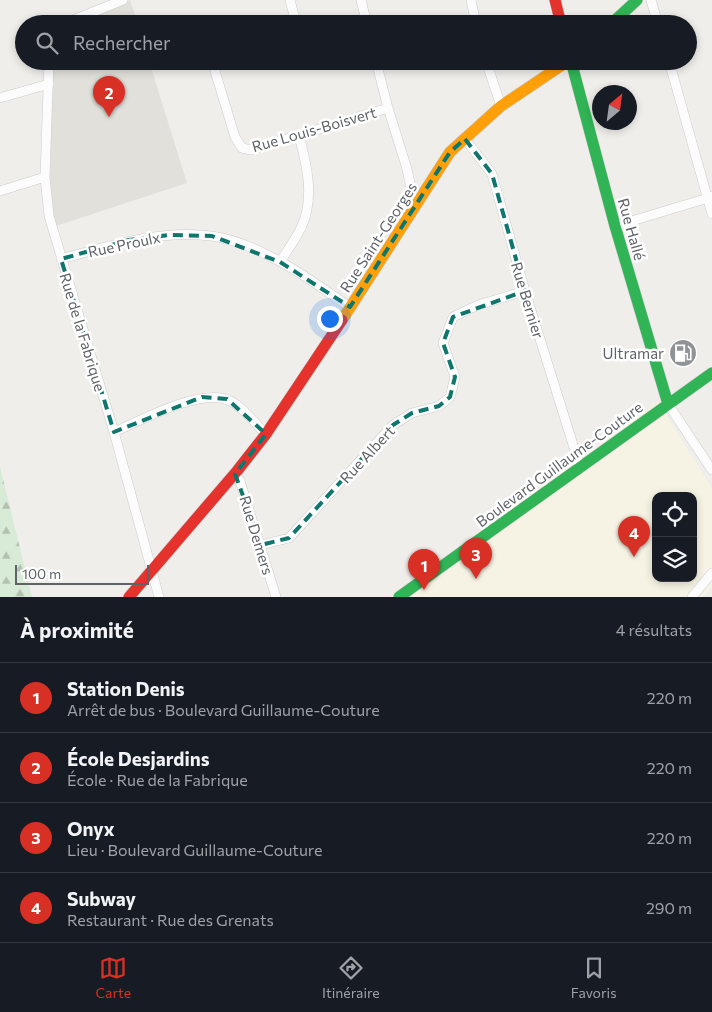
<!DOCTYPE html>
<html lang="fr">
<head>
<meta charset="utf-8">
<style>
	body { margin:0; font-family:Commissioner,sans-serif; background:#242831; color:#f1f3f6 }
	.controls { position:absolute; right:15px; bottom:15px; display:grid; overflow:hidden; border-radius:10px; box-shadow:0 2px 8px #0003 }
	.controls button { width:45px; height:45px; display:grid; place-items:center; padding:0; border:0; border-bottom:1px solid #363941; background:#171b24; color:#f1f3f6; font:25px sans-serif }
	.compass { position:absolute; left:592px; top:85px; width:45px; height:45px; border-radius:50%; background:#171b24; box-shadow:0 2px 8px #0003; rotate:29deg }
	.scale { position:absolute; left:15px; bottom:12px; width:134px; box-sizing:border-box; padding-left:5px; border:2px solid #5f6368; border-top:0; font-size:14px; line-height:18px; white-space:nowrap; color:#5f6368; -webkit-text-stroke:4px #fff; paint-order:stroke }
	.you { position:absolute; left:329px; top:318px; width:18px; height:18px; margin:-12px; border:4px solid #fff; border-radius:50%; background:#1a73e8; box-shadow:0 0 0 8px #1a73e833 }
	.badge { display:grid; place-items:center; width:32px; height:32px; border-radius:50%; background:#d93025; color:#fff; font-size:16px; font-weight:700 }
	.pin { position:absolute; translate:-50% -41px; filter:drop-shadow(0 1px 2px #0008) }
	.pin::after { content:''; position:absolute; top:26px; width:18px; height:15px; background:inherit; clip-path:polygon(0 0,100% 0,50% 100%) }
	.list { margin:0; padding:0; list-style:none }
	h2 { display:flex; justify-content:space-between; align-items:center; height:65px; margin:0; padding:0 20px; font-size:21px }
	h2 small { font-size:16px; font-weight:400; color:#9ea1a6 }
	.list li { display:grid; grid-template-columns:32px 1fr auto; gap:15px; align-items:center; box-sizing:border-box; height:70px; padding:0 20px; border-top:1px solid #363941 }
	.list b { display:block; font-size:19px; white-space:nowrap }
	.list p { margin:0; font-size:16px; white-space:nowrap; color:#9ea1a6 }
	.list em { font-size:16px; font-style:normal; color:#9ea1a6 }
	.icon { flex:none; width:28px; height:28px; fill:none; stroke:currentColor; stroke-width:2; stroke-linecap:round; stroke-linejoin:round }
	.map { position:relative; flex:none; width:712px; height:597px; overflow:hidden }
	.search { position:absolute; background:#171b24; box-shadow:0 2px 8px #0003; left:15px; right:15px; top:15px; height:55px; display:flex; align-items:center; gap:12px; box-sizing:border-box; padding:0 18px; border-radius:28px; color:#9ea1a6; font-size:19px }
	.sheet { height:345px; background:#171b24 }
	nav { display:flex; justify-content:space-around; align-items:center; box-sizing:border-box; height:70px; border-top:1px solid #363941; background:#171b24; font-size:14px; color:#9ea1a6 }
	nav a { display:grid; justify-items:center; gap:2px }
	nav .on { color:#d93025 }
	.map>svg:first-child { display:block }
</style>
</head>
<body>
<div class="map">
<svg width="712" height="597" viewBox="0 0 712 597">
	<defs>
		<pattern id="forest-firs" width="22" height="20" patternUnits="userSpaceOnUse" patternTransform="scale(1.25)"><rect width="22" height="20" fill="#d8ebd6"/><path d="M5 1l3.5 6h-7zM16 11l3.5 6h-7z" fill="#b2c2b1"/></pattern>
	</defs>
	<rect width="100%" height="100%" fill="#efeeea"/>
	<path fill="#f7f3e4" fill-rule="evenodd" d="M658,402l54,86v99l-9,10h-313zM656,496h37v82h-37z"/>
	<path fill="#e2e0da" d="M130,0l8,24h-74v-1z
		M53,61h96l38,122 -134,44 -3,-54z"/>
	<path fill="url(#forest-firs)" d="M0,467l32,130h-32z"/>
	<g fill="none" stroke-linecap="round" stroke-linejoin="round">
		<g stroke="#cbcccc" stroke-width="10">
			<path id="street" d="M290,0l5,19 -2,5
				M361,0l6,24
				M471,0l5,24
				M651,0l7,24
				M63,24l60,-24
				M49,61l-4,116 4,39 65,216 45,165
				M216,61l-1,10 20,66 7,11 9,2 137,-42
				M376,61l12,47 19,61 8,38
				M486,61l15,45
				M669,61l43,153
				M0,98l49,-14
				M465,139l27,35 33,117 55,176
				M0,191l45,-14
				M615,226l93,-28 4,-2
				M61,259c49,-13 99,-30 150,-23 24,3 48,14 68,25 25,13 48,31 71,46
				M280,262c7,-11 15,-22 21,-34 14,-29 6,-63 -2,-92
				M668,404l44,66
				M114,432c26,-11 86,-44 114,-32 15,6 26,23 38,34
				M235,474l5,7 36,116
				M261,545l28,-7 104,-113 19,-12 27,-7 11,-9 5,-20 -12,-34 10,-26 25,-12 47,-14
				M692,597l20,-24"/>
		</g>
		<g stroke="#cacacb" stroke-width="12">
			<path id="fast" d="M611,24l26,-24
				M571,61l44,165 53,178
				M399,597l313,-224"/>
		</g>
		<g stroke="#cacacb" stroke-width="12">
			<path id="slow" d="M342,320l108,-168 51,-46 67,-45"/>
		</g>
		<g stroke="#cacacb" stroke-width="12">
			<path id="jam" d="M555,0l6,24
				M129,597l108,-126 29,-37 76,-114"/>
		</g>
		<use href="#street" stroke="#fdfcfc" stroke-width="9"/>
		<use href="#fast" stroke="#30b455" stroke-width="11"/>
		<use href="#slow" stroke="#ff9f0a" stroke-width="11"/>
		<use href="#jam" stroke="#e5322d" stroke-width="11"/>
	</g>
	<path fill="none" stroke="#0f766e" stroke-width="4" stroke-dasharray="10 6" stroke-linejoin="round" d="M465,139l27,35 33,117 -72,26 -10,26 12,34 -5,20 -11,9 -27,7 -19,12 -104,113 -28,7 -26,-71 31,-40 -39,-35 -25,-2 -88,35 -53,-173 68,-19 39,-5 44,1 68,26 70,45 100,-155z"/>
	<defs>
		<g id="fuel-disc" transform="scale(1.4375)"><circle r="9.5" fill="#919496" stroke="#fff"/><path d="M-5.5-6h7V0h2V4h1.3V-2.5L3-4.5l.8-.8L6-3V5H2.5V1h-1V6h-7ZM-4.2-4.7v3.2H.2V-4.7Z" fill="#fff"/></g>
	</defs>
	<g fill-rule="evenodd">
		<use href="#fuel-disc" x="683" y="353"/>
	</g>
	<g text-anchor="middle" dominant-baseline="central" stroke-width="5" stroke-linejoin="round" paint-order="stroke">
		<g font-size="15" fill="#5f6368" stroke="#fff">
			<text transform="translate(314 129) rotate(-16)">Rue Louis-Boisvert</text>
			<text transform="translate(632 229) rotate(74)">Rue Hallé</text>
			<text transform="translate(378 237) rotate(-57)">Rue Saint-Georges</text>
			<text transform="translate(124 244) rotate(-12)">Rue Proulx</text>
			<text transform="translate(528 300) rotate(73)">Rue Bernier</text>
			<text transform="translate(83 332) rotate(73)">Rue de la Fabrique</text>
			<text transform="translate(367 454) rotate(-47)">Rue Albert</text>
			<text transform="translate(559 464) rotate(-36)">Boulevard Guillaume-Couture</text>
			<text transform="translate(257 535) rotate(73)">Rue Demers</text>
		</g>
		<g font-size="15" fill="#5f6368" stroke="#fff" text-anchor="end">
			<text x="664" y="353">Ultramar</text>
		</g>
	</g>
</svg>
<div class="controls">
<button><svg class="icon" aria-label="locate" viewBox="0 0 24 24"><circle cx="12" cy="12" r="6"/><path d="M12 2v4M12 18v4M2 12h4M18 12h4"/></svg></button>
<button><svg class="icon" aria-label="layers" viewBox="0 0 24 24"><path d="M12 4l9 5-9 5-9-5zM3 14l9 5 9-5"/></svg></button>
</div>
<svg class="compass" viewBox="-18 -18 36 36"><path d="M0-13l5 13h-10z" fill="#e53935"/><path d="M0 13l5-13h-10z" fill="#9ea1a6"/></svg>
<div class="scale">100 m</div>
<div class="you"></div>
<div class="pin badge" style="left:424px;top:590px">1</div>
<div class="pin badge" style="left:109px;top:117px">2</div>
<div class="pin badge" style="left:476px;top:579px">3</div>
<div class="pin badge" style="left:634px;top:557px">4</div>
<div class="search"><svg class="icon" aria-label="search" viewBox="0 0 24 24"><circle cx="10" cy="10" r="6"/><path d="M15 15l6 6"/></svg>Rechercher</div>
</div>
<section class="sheet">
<h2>À proximité<small>4 résultats</small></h2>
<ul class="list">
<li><span class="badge">1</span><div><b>Station Denis</b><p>Arrêt de bus · Boulevard Guillaume-Couture</p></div><em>220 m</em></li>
<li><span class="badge">2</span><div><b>École Desjardins</b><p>École · Rue de la Fabrique</p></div><em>220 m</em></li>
<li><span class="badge">3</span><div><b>Onyx</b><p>Lieu · Boulevard Guillaume-Couture</p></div><em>220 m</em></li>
<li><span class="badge">4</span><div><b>Subway</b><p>Restaurant · Rue des Grenats</p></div><em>290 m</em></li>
</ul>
</section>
<nav>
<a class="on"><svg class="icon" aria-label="map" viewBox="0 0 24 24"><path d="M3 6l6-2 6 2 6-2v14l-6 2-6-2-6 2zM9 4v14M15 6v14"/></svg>Carte</a>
<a><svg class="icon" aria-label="directions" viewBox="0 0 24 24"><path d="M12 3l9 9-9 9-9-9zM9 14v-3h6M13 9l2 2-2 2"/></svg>Itinéraire</a>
<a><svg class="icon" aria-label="saved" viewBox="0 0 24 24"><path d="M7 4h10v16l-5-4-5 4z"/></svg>Favoris</a>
</nav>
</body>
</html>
